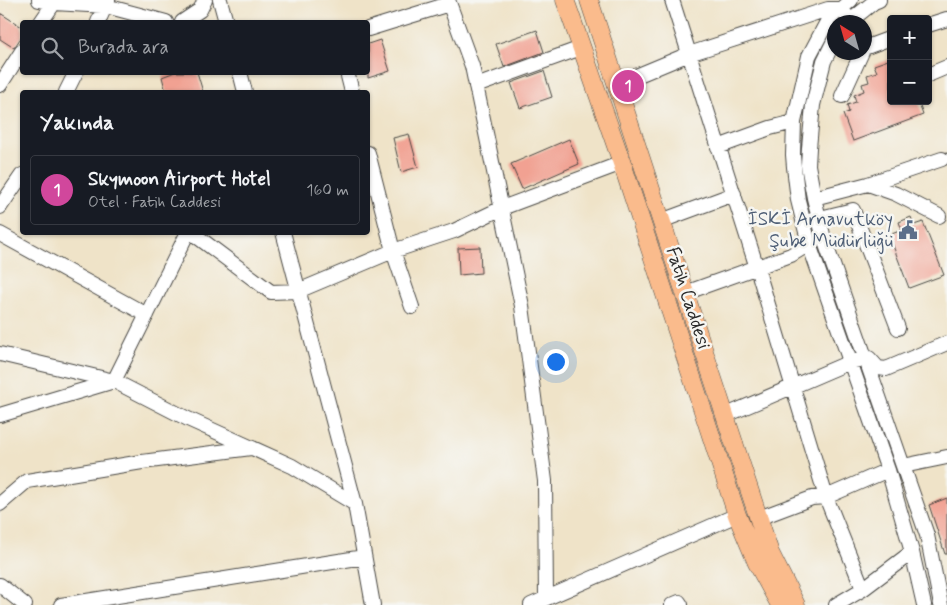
<!DOCTYPE html>
<html lang="tr">
<head>
<meta charset="utf-8">
<style>
	body { margin:0; font-family:Mynerve,sans-serif; background:#20242c; color:#f1f3f6 }
	.controls { position:absolute; right:15px; top:15px; display:grid; overflow:hidden; border-radius:5px; box-shadow:0 1px 4px #0004 }
	.controls button { width:45px; height:45px; display:grid; place-items:center; padding:0; border:0; border-bottom:1px solid #363941; background:#171b24; color:#f1f3f6; font:25px sans-serif }
	.compass { position:absolute; left:827px; top:15px; width:45px; height:45px; border-radius:50%; background:#171b24; box-shadow:0 1px 4px #0004; rotate:323deg }
	.you { position:absolute; left:555px; top:361px; width:18px; height:18px; margin:-12px; border:4px solid #fff; border-radius:50%; background:#1a73e8; box-shadow:0 0 0 8px #1a73e833 }
	.badge { display:grid; place-items:center; width:32px; height:32px; border-radius:50%; background:#0b8043; color:#fff; font-size:16px; font-weight:700 }
	.pin { position:absolute; translate:-50% -50%; border:2px solid #fff; box-shadow:0 1px 5px #0006 }
	.list { margin:0; padding:0; list-style:none }
	h2 { display:flex; justify-content:space-between; align-items:center; height:65px; margin:0; padding:0 20px; font-size:21px }
	h2 small { font-size:16px; font-weight:400; color:#9ea1a6 }
	.list li { display:grid; grid-template-columns:32px 1fr auto; gap:15px; align-items:center; box-sizing:border-box; height:70px; margin:0 10px 10px; padding:0 10px; border:1px solid #363941; border-radius:5px }
	.list b { display:block; font-size:19px; white-space:nowrap }
	.list p { margin:0; font-size:16px; white-space:nowrap; color:#9ea1a6 }
	.list em { font-size:16px; font-style:normal; color:#9ea1a6 }
	.icon { flex:none; width:28px; height:28px; fill:none; stroke:currentColor; stroke-width:2; stroke-linecap:round; stroke-linejoin:round }
	.map { position:relative; flex:none; width:947px; height:605px; overflow:hidden }
	.search { position:absolute; background:#171b24; box-shadow:0 1px 4px #0004; left:20px; top:20px; width:350px; height:55px; display:flex; align-items:center; gap:12px; box-sizing:border-box; padding:0 18px; border-radius:5px; color:#9ea1a6; font-size:19px }
	.panel { position:absolute; background:#171b24; box-shadow:0 1px 4px #0004; left:20px; top:90px; width:350px; height:145px; border-radius:5px }
	.map>svg:first-child { display:block }
</style>
</head>
<body>
<div class="map">
<svg width="947" height="605" viewBox="0 0 947 605">
	<rect width="100%" height="100%" fill="#f6f6f2"/>
	<filter id="ink" filterUnits="userSpaceOnUse"><feTurbulence type="fractalNoise" baseFrequency=".02" numOctaves="2"/><feDisplacementMap in="SourceGraphic" scale="10" xChannelSelector="R" yChannelSelector="G"/><feConvolveMatrix kernelMatrix="1 2 1 2 8 2 1 2 1" color-interpolation-filters="sRGB"/></filter>
	<filter id="wash" filterUnits="userSpaceOnUse"><feTurbulence type="fractalNoise" baseFrequency=".0096" numOctaves="4" result="noise"/><feDisplacementMap in="SourceGraphic" scale="20" xChannelSelector="R" yChannelSelector="G"/><feGaussianBlur stdDeviation="1.12" result="paint"/><feColorMatrix in="noise" values="0 0 0 0 0 0 0 0 0 0 0 0 0 0 0 0 0 1.4 0 .05"/><feComposite in="paint" operator="in"/></filter>
	<g filter="url(#wash)">
		<rect width="100%" height="100%" fill="#efe3c8"/>
		<g id="blocks">
			<path fill="#f1a192" d="M0,13l22,14v9l-8,12 -14,-9z
				M537,30l7,22 -40,15 -8,-23z
				M380,40l10,31 -22,7v-34z
				M891,59v42h27l5,14 -70,26 -10,-27 6,-2 -2,-7 9,-3 -2,-7 10,-4 -2,-7 7,-2 -2,-7 10,-3 -3,-7z
				M544,71l8,26 -32,11 -9,-25z
				M175,72h22l6,20h-37l-4,-15z
				M409,134l9,33 -17,5 -8,-34z
				M569,139l10,25 -57,25 -11,-25z
				M911,217l3,8 9,-3 21,53 -35,13 -20,-53 13,-5 -3,-8z
				M480,247l1,26 -22,2 -1,-27z
				M947,498v56h-2l-16,-49z"/>
		</g>
	</g>
	<g filter="url(#ink)">
		<use href="#blocks" fill-opacity="0" stroke="#484743" stroke-width="1"/>
		<g fill="none" stroke-linecap="round" stroke-linejoin="round">
			<g stroke="#484743" stroke-width="16">
				<path id="minor" d="M39,0l15,3 52,3 60,16
					M220,0l6,22
					M448,0l24,66 50,240 23,175 1,117
					M672,0l85,268 69,229 37,92
					M851,0l-23,20 -19,36 -15,66 -1,33 1,12 4,33 11,44 79,226 24,82 12,53
					M41,22l13,-19
					M98,22l10,-22
					M182,22l18,-12 5,-10
					M849,22l25,-20 5,-2
					M928,25l19,-6
					M368,29l81,-25
					M834,41l-10,20 -11,44 -4,43 -1,17 6,33 10,41 103,296 14,70
					M864,48l27,-10
					M240,72l5,20
					M347,72l5,20
					M928,75l19,-8
					M617,84l72,-30 139,-45h12l13,13
					M0,85l22,-34
					M476,86l105,-38
					M66,92l10,-20
					M842,96l20,-44
					M718,147l52,-19 24,-6
					M368,153l25,98 19,56
					M868,184l74,-25
					M814,198l54,-14 28,10 43,22
					M0,207l22,-32
					M812,220l41,-10 45,118
					M661,221l73,-27
					M191,232l80,60 27,-1 95,-40 61,-20 48,-23 120,-45
					M283,232l72,272 18,101
					M0,234l147,81
					M685,293l106,-38 18,-11
					M0,354l114,27 74,38 104,47 63,38
					M0,415l114,-34 74,-149
					M724,416l126,-54 19,-4 9,10 8,1 61,-26
					M903,466l44,-9
					M0,504l27,-23 115,-19 109,-14
					M759,518l53,-20 14,-1 62,-27
					M0,585l25,20
					M61,605l303,-48
					M531,605l206,-90
					M672,605l7,-3 2,3
					M836,605l27,-16 49,-37"/>
			</g>
			<g stroke="#484743" stroke-width="19">
				<path id="major" d="M565,0l57,163 115,352 20,48 23,42
					M589,0l181,553 26,52"/>
			</g>
			<use href="#minor" stroke="#fff" stroke-width="14"/>
			<use href="#major" stroke="#fabb8c" stroke-width="18"/>
		</g>
	</g>
	<defs>
		<g id="civic-bare" transform="scale(1.5)"><path d="M-.6-6.5H3V-4.5H.6V-3L4-1V1h2V6H-6V1h2V-1L-.6-3ZM-1.2 2.5V6h2.4V2.5Z" fill="#5c6f8a" stroke="#f6f6f2" stroke-width="2.5" paint-order="stroke"/></g>
	</defs>
	<g fill-rule="evenodd">
		<use href="#civic-bare" x="908" y="230"/>
	</g>
	<g text-anchor="middle" dominant-baseline="central" stroke-width="5" stroke-linejoin="round" paint-order="stroke">
		<g font-size="19" fill="#4e5e75" stroke="#f6f6f2" text-anchor="end">
			<text x="893" y="219">İSKİ Arnavutköy<tspan x="893" dy="22">Şube Müdürlüğü</tspan></text>
		</g>
		<g font-size="19" fill="#2b2b2b" stroke="#f6f6f2">
			<text transform="translate(688 298) rotate(72)">Fatih Caddesi</text>
		</g>
	</g>
</svg>
<div class="controls">
<button>+</button>
<button>−</button>
</div>
<svg class="compass" viewBox="-18 -18 36 36"><path d="M0-13l5 13h-10z" fill="#e53935"/><path d="M0 13l5-13h-10z" fill="#9ea1a6"/></svg>
<div class="you"></div>
<div class="pin badge" style="left:628px;top:86px;background:#d1479c">1</div>
<div class="search"><svg class="icon" aria-label="search" viewBox="0 0 24 24"><circle cx="10" cy="10" r="6"/><path d="M15 15l6 6"/></svg>Burada ara</div>
<section class="panel">
<h2>Yakında<small></small></h2>
<ul class="list">
<li><span class="badge" style="background:#d1479c">1</span><div><b>Skymoon Airport Hotel</b><p>Otel · Fatih Caddesi</p></div><em>160 m</em></li>
</ul>
</section>
</div>
</body>
</html>
